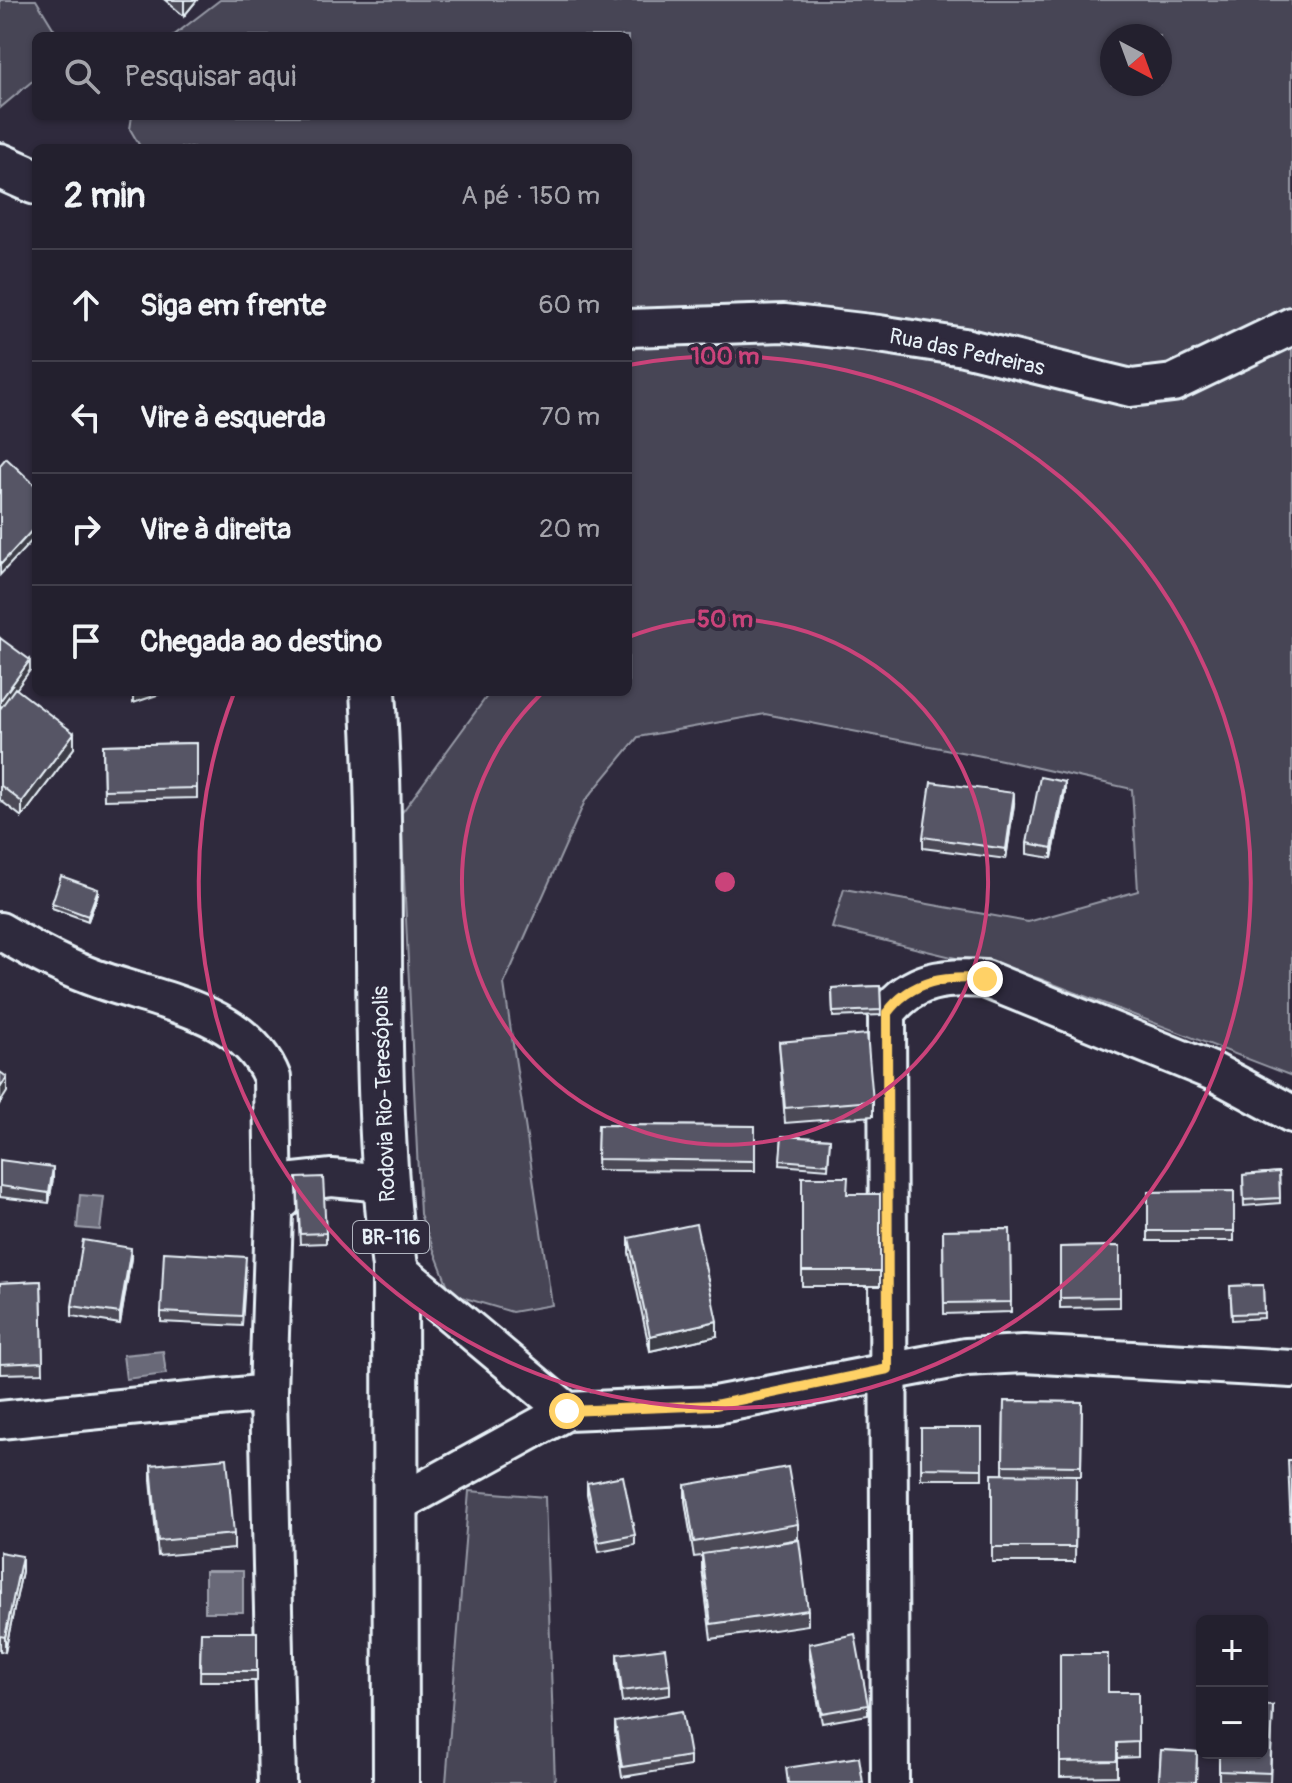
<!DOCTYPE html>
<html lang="pt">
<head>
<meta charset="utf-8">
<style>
	body { margin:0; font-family:Pangolin,sans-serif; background:#2b2836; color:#f1f3f6 }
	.controls { position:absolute; right:24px; bottom:24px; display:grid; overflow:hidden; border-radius:12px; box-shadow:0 2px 6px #0004 }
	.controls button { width:72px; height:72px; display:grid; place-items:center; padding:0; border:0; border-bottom:2px solid #403e4a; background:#23202e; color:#f1f3f6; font:40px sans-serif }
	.compass { position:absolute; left:1100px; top:24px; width:72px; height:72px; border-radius:50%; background:#23202e; box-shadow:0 2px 6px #0004; rotate:139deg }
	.stop { position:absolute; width:24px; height:24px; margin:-18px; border:6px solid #ffd166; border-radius:50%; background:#fff }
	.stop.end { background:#ffd166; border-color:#fff; box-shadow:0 2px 8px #0008 }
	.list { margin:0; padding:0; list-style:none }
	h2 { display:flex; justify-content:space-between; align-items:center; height:104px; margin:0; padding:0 32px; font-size:34px }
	h2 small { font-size:26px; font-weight:400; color:#a3a3aa }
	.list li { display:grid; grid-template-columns:52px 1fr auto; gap:24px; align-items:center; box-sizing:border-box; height:112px; padding:0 32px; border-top:2px solid #403e4a }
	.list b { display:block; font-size:30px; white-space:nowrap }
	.list em { font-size:26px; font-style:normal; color:#a3a3aa }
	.icon { flex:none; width:44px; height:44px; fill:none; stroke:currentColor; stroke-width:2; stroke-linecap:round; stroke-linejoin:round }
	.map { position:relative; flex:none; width:1292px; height:1783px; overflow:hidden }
	.search { position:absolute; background:#23202e; box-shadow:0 2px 6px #0004; left:32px; top:32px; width:600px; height:88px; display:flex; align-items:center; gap:20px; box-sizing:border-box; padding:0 28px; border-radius:12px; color:#a3a3aa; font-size:30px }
	.panel { position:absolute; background:#23202e; box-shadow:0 2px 6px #0004; left:32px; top:144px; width:600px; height:552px; border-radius:12px }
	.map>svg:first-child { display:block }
</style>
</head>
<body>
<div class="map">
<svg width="1292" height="1783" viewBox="0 0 1292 1783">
	<rect width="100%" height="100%" fill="#2f2a3d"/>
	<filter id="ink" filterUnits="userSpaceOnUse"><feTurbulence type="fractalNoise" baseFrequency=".0125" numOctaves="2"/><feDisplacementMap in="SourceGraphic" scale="16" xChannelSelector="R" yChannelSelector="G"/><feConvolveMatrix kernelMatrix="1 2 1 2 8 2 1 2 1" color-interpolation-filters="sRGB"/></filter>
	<g filter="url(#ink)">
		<path fill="#464455" stroke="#979aa6" stroke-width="2" fill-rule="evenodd" d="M0,0h36l22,36h-22v42l-36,30z
			M220,0h389l5,3 12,-3h666v1076l-254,-98 -206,-50 12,-39 184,33 110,-31 -6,-102 -130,-29 -237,-46 -127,23 -53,64 -81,183 48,321 -40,7 -61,-18 -31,-80 -19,-400 89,-122h138v-544h-487l-11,-19 2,-13h496v-80h-455zM1112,36h48v48h-48z
			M469,1491l76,6 10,286h-109z"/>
		<path fill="#696978" stroke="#9c9fab" stroke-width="2" d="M80,1195l24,2 -4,33 -23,-2z
			M163,1351l3,23 -40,5 -3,-24z
			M205,1571h38v41h-38z"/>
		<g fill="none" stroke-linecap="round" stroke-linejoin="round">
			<g stroke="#e8f1f8" stroke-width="42">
				<path id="minor" d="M628,328l156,-5 95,11 85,13 167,41 42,-5 119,-57
					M0,931c29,17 57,33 89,45 62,24 156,33 183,102l2,136 -6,179 9,390
					M283,1200l12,-18 37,-4 51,5
					M395,1267l172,144
					M0,1420l268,-27
					M394,1506l173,-95 148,-6 251,-48 58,-3 268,15
					M890,1783l-3,-770c25,-34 58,-37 98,-34l229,93 78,42"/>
			</g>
			<g stroke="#e8f1f8" stroke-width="50">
				<path id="trunk" d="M0,166l36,16
					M373,692c13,191 -4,385 22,575l1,516"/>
			</g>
			<use href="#minor" stroke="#2f2a3d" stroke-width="36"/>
			<use href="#trunk" stroke="#2f2a3d" stroke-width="44"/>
		</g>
		<path fill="#4b4957" stroke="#e8f1f8" stroke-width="2" d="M165,0h32l-13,16z
			M36,542v16l-3,-3v-10z
			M0,638l30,32 -14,19 58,59 -52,69 -22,-17z
			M197,743v55l-93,2 -1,-55z
			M1065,792l-13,66 -25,-4v-11z
			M1014,804l-8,55 -83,-11v-11z
			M98,894l-10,27 -36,-13v-5z
			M880,986l1,29 -48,2 -1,-29z
			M779,1042l94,59v15l-88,7z
			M598,1125l157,1v45l-158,-1z
			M782,1136l48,3 -2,30 -48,-4z
			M0,1160l53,18 -4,25 -49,-6z
			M1279,1172l1,31 -36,3 -1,-31z
			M802,1177l46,17h32v92h-78z
			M297,1188l29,45v10l-26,1z
			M1234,1191v50h-86v-49z
			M1010,1229l1,83 -67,2 -1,-84z
			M629,1238l88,98 -67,15 -21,-98z
			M1120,1246v61l-60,1v-61z
			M131,1258l-11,66 -48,-8v-10z
			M246,1267l-4,59 -81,-4v-10z
			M41,1281l2,92 -43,1v-91z
			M1263,1285l1,33 -32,2 -2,-34z
			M1004,1401l78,1 -1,74h-5l-1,86h-83v-88l11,1z
			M921,1428h61v51h-61z
			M151,1465l83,69v15l-76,7 -7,-76z
			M587,1483l48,52v10l-36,7 -12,-58z
			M685,1485l113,39v15l-44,8 54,63v15l-97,14 -9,-70v-13l-8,1 -9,-56z
			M0,1552l22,19 -17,81 -5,-1z
			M201,1632h56v49h-57z
			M809,1644l59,61v10l-46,8 -13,-69z
			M617,1654l53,31v10l-48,7 -5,-38z
			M1060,1654l48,38h30v65l-21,1v18l-57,1z
			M1273,1706l-3,77 -51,-2v-28z
			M615,1722l75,34v10l-68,11 -7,-45z
			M1161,1750l36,2 -1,31h-37z"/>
		<path fill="#3d3c47" stroke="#e8f1f8" stroke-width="2" d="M185,0h12l-13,16v-15z
			M36,526v10l-36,39v-10z
			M30,660v10l-30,42v-11z
			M133,692h33l-33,11z
			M74,733v15l-52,69v-15z
			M1065,782v10l-13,66v-10z
			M1014,793v11l-8,55v-10z
			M98,889v5l-10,27v-5z
			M7,1077v15l-7,11v-15z
			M53,1167v11l-4,25v-10z
			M131,1248v10l-11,66v-11z
			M717,1321v15l-67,15v-15z
			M22,1556v15l-17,81v-15z"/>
		<path fill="#575565" stroke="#e8f1f8" stroke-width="2" d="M6,458l30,28v40l-36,39v-100z
			M0,638l30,22 -30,41z
			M15,688l59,45 -52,69 -22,-17v-76z
			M197,743v45l-93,2 -1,-45z
			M1040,777l25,5 -13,66 -25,-5z
			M931,782l83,11 -8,56 -83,-12z
			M61,876l37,13 -10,27 -36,-13z
			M880,986l1,24 -48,2 -1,-24z
			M867,1034l6,67 -88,7 -6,-66z
			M0,1072l7,5 -7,11z
			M598,1125l157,1v35l-158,-2z
			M782,1136l48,3 -2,25 -48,-4z
			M0,1160l53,7 -4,26 -49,-7z
			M1279,1172l1,26 -36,2 -1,-25z
			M323,1177l3,56 -26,1 -3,-56z
			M802,1177h46l-1,17h33v77h-78z
			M1234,1191v40h-86v-39z
			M696,1224l21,97 -67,15 -21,-98z
			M1010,1229l1,73 -67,1 -1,-73z
			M83,1240l48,8 -11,65 -48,-7z
			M1120,1246v51l-60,1v-51z
			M164,1252l82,5 -4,59 -81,-4z
			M41,1281l2,81 -43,2v-81z
			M1263,1285l1,28 -32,1 -2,-28z
			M1004,1401l78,1 -1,64 -78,-1z
			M921,1428h61v41l-61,-1z
			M227,1458l7,76 -76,7 -7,-76z
			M1288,1460h4v95z
			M788,1467l10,57 -104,18 -9,-57z
			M992,1474l84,1 -1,72h-83z
			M623,1476l12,59 -36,7 -12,-59z
			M799,1540l9,70 -97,14 -9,-70z
			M0,1552l22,4 -17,81 -5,-1z
			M201,1632h56v39h-57z
			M855,1634l13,71 -46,8 -13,-69z
			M665,1648l5,37 -48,6 -5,-37z
			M1060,1654h48v38h30v50l-21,1v18l-57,1z
			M1262,1705l11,1 -3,67 -51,-2v-18h43z
			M682,1711l8,45 -68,11 -7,-45z
			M1161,1750l36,2 -1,30 -37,-1z
			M859,1757l4,26h-75l-2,-15z"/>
	</g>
	<g fill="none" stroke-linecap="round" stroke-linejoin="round" filter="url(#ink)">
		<path stroke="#ffd166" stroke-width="10" d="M567,1411l148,-6 173,-36 -1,-356c25,-34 59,-37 98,-34"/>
	</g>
	<g fill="none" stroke="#ca437a" stroke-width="4">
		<path d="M629 637A263 263 0 1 1 542 693"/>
		<path d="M629 365A526 526 0 1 1 234 693"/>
	</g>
	<g text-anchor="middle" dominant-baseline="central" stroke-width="7" stroke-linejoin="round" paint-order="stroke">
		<rect fill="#2f2a3d" stroke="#b0b5c0" stroke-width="2" x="353" y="1221" width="76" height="32" rx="6"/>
		<g font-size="20" font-weight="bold" fill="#e8f1f8">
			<text x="391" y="1237">BR-116</text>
		</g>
		<g font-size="22" fill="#e8f1f8" stroke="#2f2a3d">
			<text transform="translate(967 352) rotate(12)">Rua das Pedreiras</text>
			<text transform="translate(384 1094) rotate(-92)">Rodovia Rio-Teresópolis</text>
		</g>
	</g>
	<circle cx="725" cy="882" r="12" fill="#ca437a" stroke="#2f2a3d" stroke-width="4"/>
	<g font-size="24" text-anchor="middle" font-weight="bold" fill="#ca437a" stroke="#2f2a3d" stroke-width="7" stroke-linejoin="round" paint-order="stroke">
		<text x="725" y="364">100 m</text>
		<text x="725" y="627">50 m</text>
	</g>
</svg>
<div class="controls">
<button>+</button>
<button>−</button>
</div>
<svg class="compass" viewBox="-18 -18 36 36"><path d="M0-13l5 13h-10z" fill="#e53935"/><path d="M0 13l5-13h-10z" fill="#a3a3aa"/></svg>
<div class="stop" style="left:567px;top:1411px"></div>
<div class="stop end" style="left:985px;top:979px"></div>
<div class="search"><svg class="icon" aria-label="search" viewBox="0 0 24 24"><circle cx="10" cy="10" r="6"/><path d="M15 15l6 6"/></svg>Pesquisar aqui</div>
<section class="panel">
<h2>2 min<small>A pé · 150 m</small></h2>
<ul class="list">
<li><svg class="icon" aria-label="ahead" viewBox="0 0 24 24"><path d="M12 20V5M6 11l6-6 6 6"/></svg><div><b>Siga em frente</b></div><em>60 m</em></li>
<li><svg class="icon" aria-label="left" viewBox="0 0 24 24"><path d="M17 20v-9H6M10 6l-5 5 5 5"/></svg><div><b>Vire à esquerda</b></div><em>70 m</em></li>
<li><svg class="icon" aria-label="right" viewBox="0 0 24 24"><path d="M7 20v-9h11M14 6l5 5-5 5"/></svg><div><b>Vire à direita</b></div><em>20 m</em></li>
<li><svg class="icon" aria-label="arrive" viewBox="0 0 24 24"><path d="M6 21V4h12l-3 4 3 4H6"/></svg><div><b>Chegada ao destino</b></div></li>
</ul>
</section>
</div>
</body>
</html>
